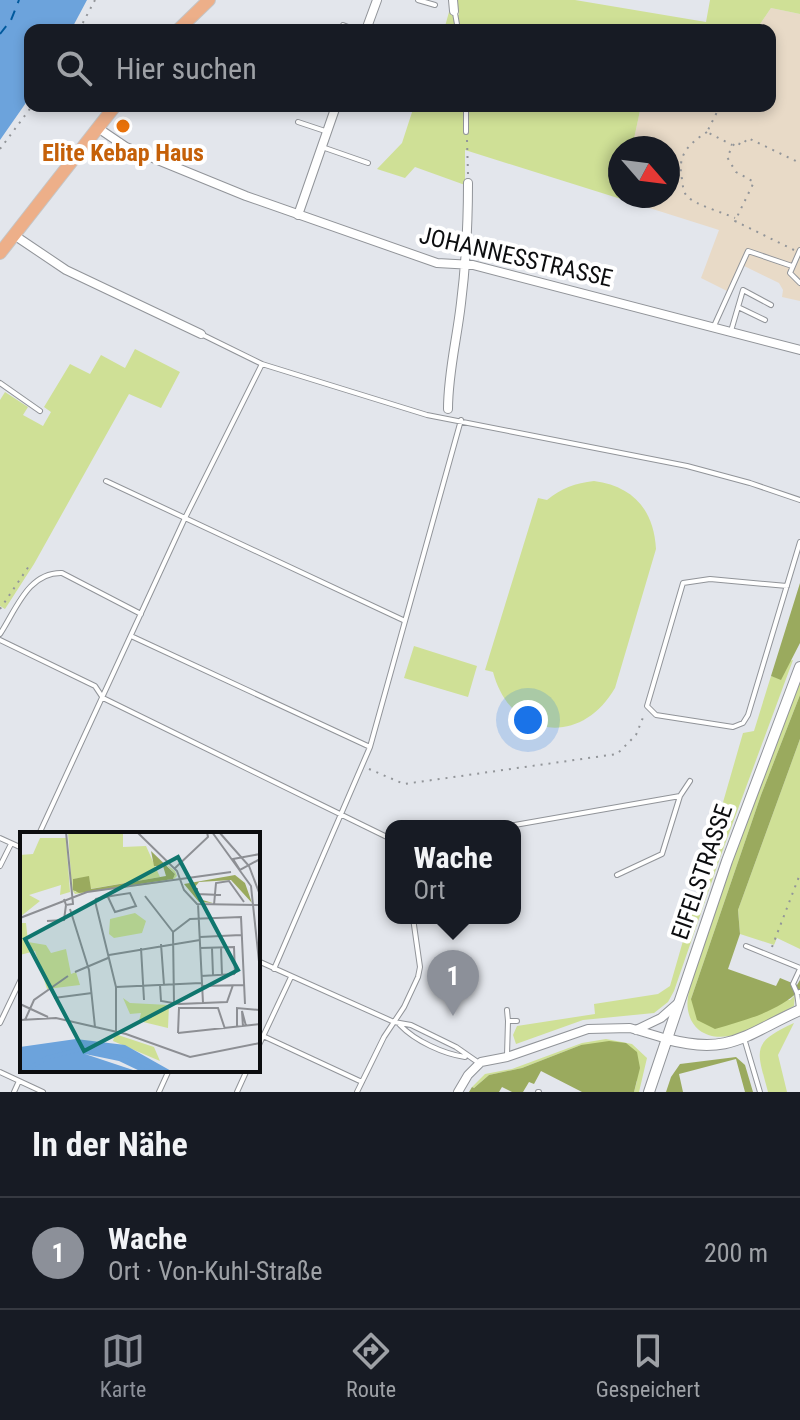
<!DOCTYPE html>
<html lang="de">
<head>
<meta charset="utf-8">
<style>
	body { margin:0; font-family:"Roboto Condensed",sans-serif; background:#20242c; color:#f1f3f6 }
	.compass { position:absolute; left:608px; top:136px; width:72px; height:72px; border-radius:50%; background:#171b24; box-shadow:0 4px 12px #0003; rotate:118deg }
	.you { position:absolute; left:528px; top:720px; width:28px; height:28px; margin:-20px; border:6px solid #fff; border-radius:50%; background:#1a73e8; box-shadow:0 0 0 12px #1a73e833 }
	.badge { display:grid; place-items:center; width:52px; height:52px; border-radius:50%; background:#8c9099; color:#fff; font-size:26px; font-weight:700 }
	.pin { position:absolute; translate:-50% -66px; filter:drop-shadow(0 2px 4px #0008) }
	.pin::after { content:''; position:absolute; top:42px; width:28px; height:24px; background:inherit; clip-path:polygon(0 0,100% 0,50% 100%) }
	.popup { position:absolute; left:385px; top:820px; width:136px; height:104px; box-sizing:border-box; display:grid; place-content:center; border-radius:16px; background:#171b24; filter:drop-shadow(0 2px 6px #0005); font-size:26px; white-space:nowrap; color:#9ea1a6 }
	.popup b { font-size:30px; color:#f1f3f6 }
	.popup::after { content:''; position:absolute; left:50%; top:100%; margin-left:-16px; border:16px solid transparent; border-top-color:#171b24 }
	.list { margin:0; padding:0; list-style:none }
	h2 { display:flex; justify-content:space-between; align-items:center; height:104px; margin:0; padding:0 32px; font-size:34px }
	h2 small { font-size:26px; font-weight:400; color:#9ea1a6 }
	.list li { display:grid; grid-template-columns:52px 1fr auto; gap:24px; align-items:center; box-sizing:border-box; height:112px; padding:0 32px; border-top:2px solid #363941 }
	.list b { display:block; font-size:30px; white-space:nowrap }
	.list p { margin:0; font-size:26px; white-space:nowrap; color:#9ea1a6 }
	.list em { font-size:26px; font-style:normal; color:#9ea1a6 }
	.icon { flex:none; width:44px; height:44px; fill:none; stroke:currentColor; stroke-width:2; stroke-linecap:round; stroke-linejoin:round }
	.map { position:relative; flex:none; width:800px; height:1092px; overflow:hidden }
	.search { position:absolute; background:#171b24; box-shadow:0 4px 12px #0003; left:24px; right:24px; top:24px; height:88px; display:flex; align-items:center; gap:20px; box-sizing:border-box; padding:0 28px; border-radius:16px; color:#9ea1a6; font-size:30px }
	.sheet { height:216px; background:#171b24 }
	nav { display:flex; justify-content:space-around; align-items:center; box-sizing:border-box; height:112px; border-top:2px solid #363941; background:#171b24; font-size:22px; color:#9ea1a6 }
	nav a { display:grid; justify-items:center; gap:4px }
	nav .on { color:#8c9099 }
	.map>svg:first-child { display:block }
</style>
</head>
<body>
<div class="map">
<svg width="800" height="1092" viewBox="0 0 800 1092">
	<rect width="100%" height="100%" fill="#e3e6ec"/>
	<path fill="#e8dac7" d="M771,8l29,6v287l-18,-4 1,-7 -4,-7 -39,-19 -13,27 -26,-13 18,-48 -98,-31v-3h47v-48h-36l9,-42h129v-76h-14z"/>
	<path fill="#cfe096" d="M456,0h119l131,22 4,-22h90v14l-29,-6 -15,22h-312l5,-18 10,3z
		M414,106h227l-9,42h-12l1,51 -156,-49v35l-50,-18 -10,11 -28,-9 25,-26z
		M135,349l45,23 -19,36 -32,-14 -95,170 -29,45 -5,-3v-206l5,-8 23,15 -5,8 20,11 8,-14 -7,-5 26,-43 20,10 11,-19 24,13z
		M594,481c39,5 60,29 62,68l-41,139c-34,59 -104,51 -122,-16l-8,-2 53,-172 9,2c15,-12 28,-17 47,-19z
		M414,646l63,20 -9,31 -64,-19z
		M793,660l-72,195 -47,136 -6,11 -14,11 -71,7 -67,24 -3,-9 4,-9 78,-12 -1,-10 64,-10 12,-8 73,-253 11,-2 17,-55 10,3 8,-18z
		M800,681v14l-39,100 -70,204 99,1 5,-5 -1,11c-25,12 -67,45 -95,24 -10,-8 -13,-22 -11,-33 6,-39 24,-79 37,-116 24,-67 49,-134 75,-200z
		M800,739v210l-23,-11 -3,7 -34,-11 -2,-24z
		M794,1023l-16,32 9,37h-19c-11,-42 -18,-49 26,-69z
		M606,1039l26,5 15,14 -8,34h-5l3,-11 -56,-36 -59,23 -33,7 -15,13 -2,-1 13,-13 27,-5 70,-26z"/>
	<path fill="#9aaa5e" d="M800,583v60l-19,37 -10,-4z
		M800,695v44l-62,171 2,24 -12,35 48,17 4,-8 17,7 3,-5v10c-23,22 -54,30 -85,39l-18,-9 -6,-21 70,-204z
		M609,1041l17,2 11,9 3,16 -6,24h-52l-41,-21 -7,13 -5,-2 -6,10h-11l-10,-5 -3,5h-30l3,-5 2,1 15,-13 33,-7 59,-23z
		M736,1057l9,8 8,27h-8l-9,-33 -57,15 4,18h-17l5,-15 9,-13z"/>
	<path fill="#6ca3dc" d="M0,0h87l-16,30h-41v67l-30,43z"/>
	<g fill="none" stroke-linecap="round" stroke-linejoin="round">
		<path stroke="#00599d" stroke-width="2" stroke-dasharray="10 8" stroke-linecap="butt" d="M0,34l11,-14 8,-20"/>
		<g stroke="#919499" stroke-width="6">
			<path id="service" d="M418,0l17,5
				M455,13l3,17
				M343,25l13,5
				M466,106v26
				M298,122l27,9
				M322,147l46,16
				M800,250l-10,23 10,10
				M738,307l27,13
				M714,326l34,-75 44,15
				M731,331l12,-41 28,15
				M201,334l61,30 165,51 260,51 63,17 50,17
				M0,383l40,28
				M106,481l297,139
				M787,586l-77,-7 -27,4 -36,123 9,9 77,12 10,-4 5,-8 52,-173
				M0,634c16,-24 28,-62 62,-61l79,41
				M131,636l239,111
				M0,640l95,46 8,12 288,141
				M509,826l171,-30
				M39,834l146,-316 77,-154
				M0,838l22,10
				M0,866l11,-22
				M617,875l45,-21 18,-58 10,-15
				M746,946l54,22
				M258,961l136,61 17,3 45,22 23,16
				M274,969l96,-222 91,-327
				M797,993l-4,-9 7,-15
				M799,1008l-2,-15 3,-1
				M507,1010l1,11
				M0,1023l22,-46
				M400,1025c15,16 44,29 65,32
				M263,1036l99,46
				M744,1038l16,54
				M258,1047l33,-70
				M507,1055l1,-34h9
				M0,1072l43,20
				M14,1092l5,-11
				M159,1092l10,-22
				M237,1092l10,-22
				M357,1092l27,-55 20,-30 14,-30 2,-10 -7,-49
				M538,1092h1"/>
		</g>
		<g stroke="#919499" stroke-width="10">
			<path id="minor" d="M453,0l1,11
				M366,30l11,-30
				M98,128l28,19 120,49 191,67 36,2 327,85
				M298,215l38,-109
				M14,235l52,35 135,64
				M448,409c0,-36 9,-70 13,-106 5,-40 7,-80 7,-120
				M636,1030l25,-12 17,-15
				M458,1092l10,-17 13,-13 26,-5 81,-28 42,-1 37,11"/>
		</g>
		<g stroke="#919499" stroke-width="12">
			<path id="tertiary" d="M667,1039c63,17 79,-5 133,-29
				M649,1092l78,-231 73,-194"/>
		</g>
		<g stroke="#c5c5c5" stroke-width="14">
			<path id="primary" d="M178,30l31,-30
				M0,253l115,-147"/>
		</g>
		<path stroke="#929599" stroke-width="2" stroke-dasharray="2 6" stroke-linecap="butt" d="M79,30l16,-30
			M720,106l-13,26 25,13
			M707,132c-20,13 -30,24 -25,47 1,7 1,14 6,18 8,8 36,16 47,21
			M467,140l1,34
			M0,149l32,-43
			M794,250l-59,-29 19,-39 -18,-10 -9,-15 8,-15 7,3 6,-7 52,25
			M0,609l29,-43
			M369,769l35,15 213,-30 19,-19 8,-20
			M772,947l28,-73"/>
		<use href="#service" stroke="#fff" stroke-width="4"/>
		<use href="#minor" stroke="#fff" stroke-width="8"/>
		<use href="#tertiary" stroke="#fff" stroke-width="10"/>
		<use href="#primary" stroke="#edaf89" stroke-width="12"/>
	</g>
	<circle fill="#e8710a" stroke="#fff" stroke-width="3" cx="123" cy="126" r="8"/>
	<g text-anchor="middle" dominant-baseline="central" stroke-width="8" stroke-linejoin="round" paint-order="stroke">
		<g font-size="24" font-weight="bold" fill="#c56008" stroke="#fff">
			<text x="123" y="153">Elite Kebap Haus</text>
		</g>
		<g font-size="24" fill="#0c0d0f" stroke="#fff">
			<text transform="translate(516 257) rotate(13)">JOHANNESSTRASSE</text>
			<text transform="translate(702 872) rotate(-71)">EIFELSTRASSE</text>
		</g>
	</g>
	<g transform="translate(20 832)">
		<rect width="240" height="240" fill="#e3e6ec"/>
		<path d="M48,0h63l-8,2v13l23,-1 14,31 -70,12 -1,-12 -16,2 2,13 98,-13 2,-5 -9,-10 9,7 2,5 -4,4 -14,3 -84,11 -3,-4zM20,6h26l4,54 -10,3 1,-10 -32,10 11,6 -20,16v-62l13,-1zM115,81l11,8 -4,12 -28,5 -5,-4 1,-15zM0,91h6l2,19 18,3 5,8 15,-4 5,25 5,-2 4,13 -33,4 -12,-38 -15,4zM103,166l7,5 39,2 -1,23 -29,-7 2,-8 -11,1zM95,202l39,13 6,14 -47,-20z" fill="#cfe096"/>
		<path d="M131,19l24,23 -2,5 -94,14 -6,-3v-11l16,-3 2,13 75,-13 -3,-10h-9zM215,43l10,8 7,20 -21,-23 -32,2 -5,6 5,11 14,4 -14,-1 -15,-18z" fill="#9aaa5e"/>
		<path d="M56,207l49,6 48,27h-31l-23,-11 -34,-7 54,18h-119v-25z" fill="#6ca3dc"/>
		<path fill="none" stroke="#6ca3dc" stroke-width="4" d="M4,240l22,-14 40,-10 78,24"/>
		<path fill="none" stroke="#8d8f94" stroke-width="2" d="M117,0l40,39 7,19 13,14 63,1M192,0l39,54 9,85M199,0l30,34 11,29M240,22l-27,5 7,11 20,-11M154,37l34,-32 -1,-5M177,56v6l24,1M125,64l28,36M88,65l7,15 21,-6 -6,-13 -19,3 -15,3 -1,2 21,86v44M44,67l2,6 7,-1 -7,-72M178,72l5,99M194,73l2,-22 13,-2 15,21M50,77l19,61 6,57M0,86l67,-26 144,-20M27,89l17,-1 2,-15M180,105l41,-2M141,112l3,41M201,115l1,28M121,116l3,52M180,116l34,-1 1,27M192,116l1,27M89,123l91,-15M55,140l33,-14M181,144l34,-2M140,153l1,16 18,3 48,-2 6,-17M182,154l42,-1M96,155l85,-4M34,166l38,-5M0,172l28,13M154,172l-1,-72 17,-13 51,-2 4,87M0,188l36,-2 70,16 64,23 70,-14M5,188l9,-20 34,-24M223,195l-1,-16 4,15M217,196v-20l23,2M158,201l1,-25h39l7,21M158,201l82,-9"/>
		<path fill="#0f766e" fill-opacity="0.15" stroke="#0f766e" stroke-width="4" d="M158,25l60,113 -154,81 -59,-112z"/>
		<rect width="240" height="240" fill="none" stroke="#0c0d0f" stroke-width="4"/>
	</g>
</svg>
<svg class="compass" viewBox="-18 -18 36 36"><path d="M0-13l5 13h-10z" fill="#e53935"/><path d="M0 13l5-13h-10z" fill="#9ea1a6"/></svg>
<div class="you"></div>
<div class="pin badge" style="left:453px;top:1016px">1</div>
<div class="popup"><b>Wache</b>Ort</div>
<div class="search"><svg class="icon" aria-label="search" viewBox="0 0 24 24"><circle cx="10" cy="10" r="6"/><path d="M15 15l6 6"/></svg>Hier suchen</div>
</div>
<section class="sheet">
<h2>In der Nähe<small></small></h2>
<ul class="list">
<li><span class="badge">1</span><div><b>Wache</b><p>Ort · Von-Kuhl-Straße</p></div><em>200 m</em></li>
</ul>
</section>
<nav>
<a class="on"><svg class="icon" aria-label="map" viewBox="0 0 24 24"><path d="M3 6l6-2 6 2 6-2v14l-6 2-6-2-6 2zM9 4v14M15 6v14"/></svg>Karte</a>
<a><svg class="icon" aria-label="directions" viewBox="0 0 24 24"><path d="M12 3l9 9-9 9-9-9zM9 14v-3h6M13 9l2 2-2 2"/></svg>Route</a>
<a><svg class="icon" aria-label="saved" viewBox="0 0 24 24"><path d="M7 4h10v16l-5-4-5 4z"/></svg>Gespeichert</a>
</nav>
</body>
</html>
